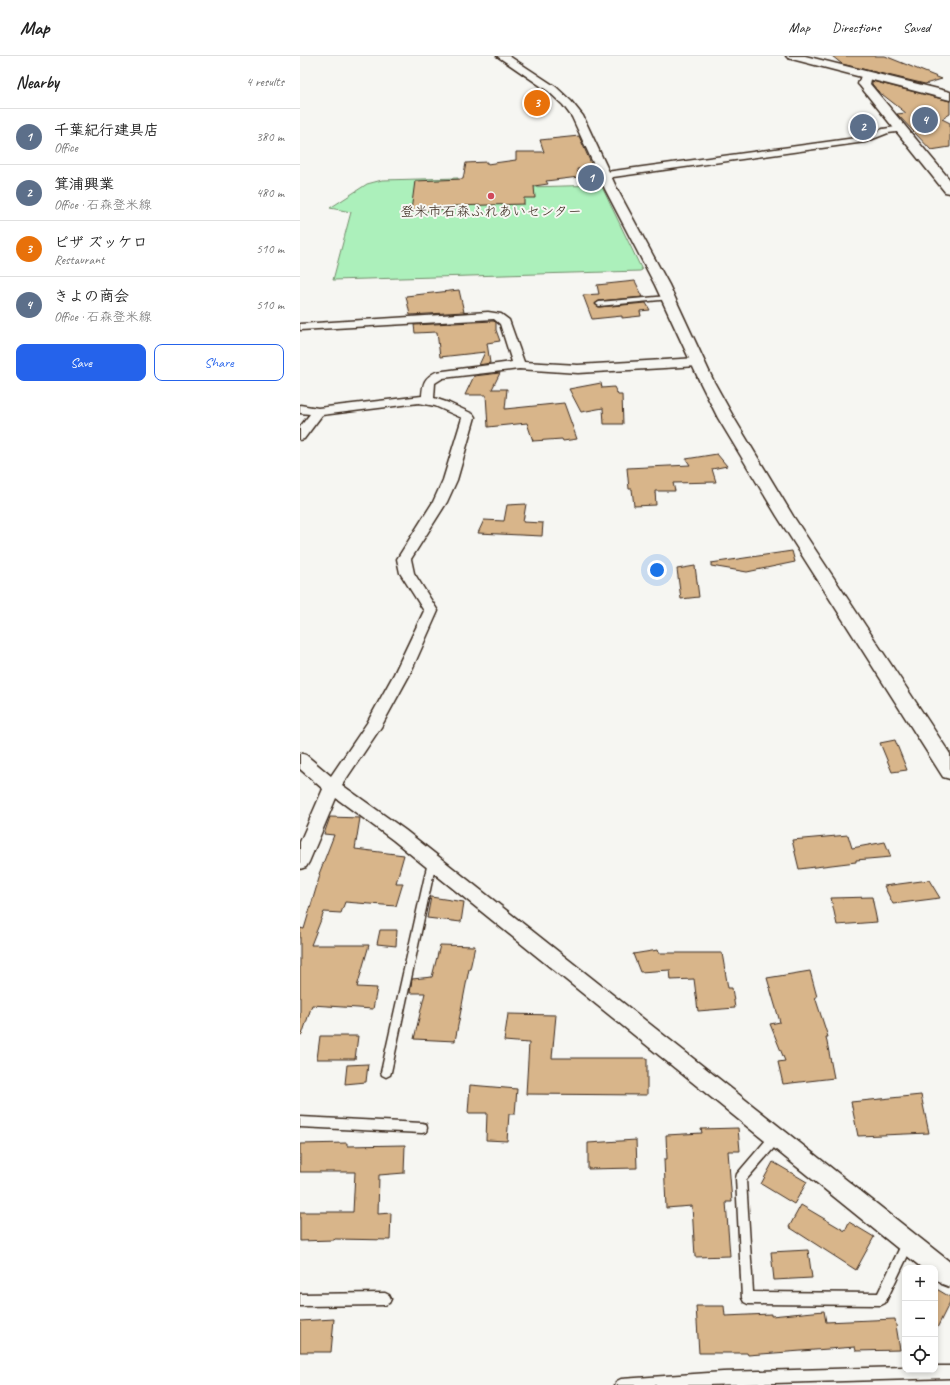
<!DOCTYPE html>
<html lang="en">
<head>
<meta charset="utf-8">
<style>
	body { margin:0; font-family:Caveat,"Klee One",sans-serif; background:#f2f2f2; color:#222 }
	.controls { position:absolute; right:12px; bottom:12px; display:grid; overflow:hidden; border-radius:8px; box-shadow:0 2px 6px #0003 }
	.controls button { width:36px; height:36px; display:grid; place-items:center; padding:0; border:0; border-bottom:1px solid #e0e0e0; background:#fff; color:#222; font:20px sans-serif }
	.you { position:absolute; left:357px; top:514px; width:14px; height:14px; margin:-10px; border:3px solid #fff; border-radius:50%; background:#1a73e8; box-shadow:0 0 0 6px #1a73e833 }
	.badge { display:grid; place-items:center; width:26px; height:26px; border-radius:50%; background:#2563eb; color:#fff; font-size:13px; font-weight:700 }
	.pin { position:absolute; translate:-50% -50%; border:2px solid #fff; box-shadow:0 1px 4px #0006 }
	.list { margin:0; padding:0; list-style:none }
	h2 { display:flex; justify-content:space-between; align-items:center; height:52px; margin:0; padding:0 16px; font-size:17px }
	h2 small { font-size:13px; font-weight:400; color:#767676 }
	.list li { display:grid; grid-template-columns:26px 1fr auto; gap:12px; align-items:center; box-sizing:border-box; height:56px; padding:0 16px; border-top:1px solid #e0e0e0 }
	.list b { display:block; font-size:15px; white-space:nowrap }
	.list p { margin:0; font-size:13px; white-space:nowrap; color:#767676 }
	.list em { font-size:13px; font-style:normal; color:#767676 }
	.actions { display:flex; gap:8px; padding:12px 16px }
	.actions a { flex:1; padding:9px 0; border:1px solid #2563eb; border-radius:8px; text-align:center; font-size:14px; color:#2563eb }
	.actions .main { background:#2563eb; color:#fff }
	.icon { flex:none; width:22px; height:22px; fill:none; stroke:currentColor; stroke-width:2; stroke-linecap:round; stroke-linejoin:round }
	.map { position:relative; flex:none; width:650px; height:1329px; overflow:hidden }
	header { display:flex; align-items:center; gap:24px; box-sizing:border-box; height:56px; padding:0 20px; background:#fff; border-bottom:1px solid #e0e0e0 }
	header strong { font-size:19px }
	nav { display:flex; gap:22px; margin-inline-start:auto; font-size:14px }
	main { display:flex }
	aside { flex:1; background:#fff }
	.map>svg:first-child { display:block }
</style>
</head>
<body>
<header>
<strong>Map</strong>
<nav><a>Map</a><a>Directions</a><a>Saved</a></nav>
</header>
<main>
<aside>
<h2>Nearby<small>4 results</small></h2>
<ul class="list">
<li><span class="badge" style="background:#5c6f8a">1</span><div><b>千葉紀行建具店</b><p>Office</p></div><em>380 m</em></li>
<li><span class="badge" style="background:#5c6f8a">2</span><div><b>箕浦興業</b><p>Office · 石森登米線</p></div><em>480 m</em></li>
<li><span class="badge" style="background:#e8710a">3</span><div><b>ピザ ズッケロ</b><p>Restaurant</p></div><em>510 m</em></li>
<li><span class="badge" style="background:#5c6f8a">4</span><div><b>きよの商会</b><p>Office · 石森登米線</p></div><em>510 m</em></li>
</ul>
<div class="actions"><a class="main">Save</a><a>Share</a></div>
</aside>
<div class="map">
<svg width="650" height="1329" viewBox="0 0 650 1329">
	<rect width="100%" height="100%" fill="#f6f6f2"/>
	<filter id="ink" filterUnits="userSpaceOnUse"><feTurbulence type="fractalNoise" baseFrequency=".025" numOctaves="2"/><feDisplacementMap in="SourceGraphic" scale="8" xChannelSelector="R" yChannelSelector="G"/><feConvolveMatrix kernelMatrix="1 2 1 2 8 2 1 2 1" color-interpolation-filters="sRGB"/></filter>
	<g filter="url(#ink)">
		<path fill="#acf0bb" stroke="#748d6c" d="M158,122l-1,11 144,-4 41,85 -2,1 -307,9 18,-68 -21,-4 37,-24 15,-4z"/>
		<path fill="#d8b58a" stroke="#3b2a1e" d="M532,0h53l57,23 -17,5 -83,-20z
			M572,25l78,20v13l-8,5 8,4v24l-19,3 -34,-36 9,-1 -28,-22 -6,-7z
			M279,80l14,32 -16,1 2,8 -33,4 2,3 -14,2 1,12h-11v6l-71,2v4l-42,1 4,-30 48,-2 3,-16 21,-1v2l29,-4v-8h28l-4,-12z
			M335,225l8,16 -44,4 -4,3 4,3 47,-4 4,7 -10,1 1,5 -19,2v-2l-30,3 -9,-24 16,-1 -2,-9z
			M159,234l5,22 -54,3 -4,-19z
			M193,265l3,1v8l4,11 -13,2 3,20 -11,2 6,-13 -45,5 -3,-25 -22,1 -1,-8z
			M200,317l-8,16h15l-2,20 59,-6 13,36 -14,2 -1,-2 -29,2 -6,-18 -39,4 -2,-32h-21l9,-19z
			M301,327l1,5 12,-1 4,8h4l1,29h-19l-1,-16 -22,4 -12,-23z
			M417,398l10,12 -15,3 4,13 -43,1 2,8h-20l1,14 -22,1 -2,-17h-3l-2,-21 63,-3 -4,-6z
			M226,448l-3,18 20,1 -1,13 -64,-3 6,-13 20,1 3,-16z
			M492,495l3,11 -48,10 -36,-6v-3z
			M395,510l4,31 -18,2 -4,-30z
			M595,684l12,30 -15,2 -12,-29z
			M30,761l30,1 -5,31 49,6 -8,28h7l-7,23 -51,-4 -4,11 -17,-1 -13,33h58l-12,42 20,1 -4,21 -61,-4 -10,30 -2,-1v-106l4,1 16,-54 -1,-1 15,-39 -10,-1z
			M548,779l4,13 33,-6 6,15 -35,3v2l-57,7 -7,-29z
			M629,824l11,18 -47,6 -9,-18z
			M131,841l33,5 -3,20 -34,-4z
			M572,841l5,25 -40,3 -6,-27z
			M80,874h17l-1,16 -19,-2z
			M140,889l35,1 -5,23h-1l-14,72 -41,-2 11,-46h-15l2,-14 20,-2z
			M358,894l1,3h63l6,35h4l3,20 -37,3 -4,-32 -23,1 -1,-10 -30,2 -7,-18z
			M510,915l7,26h-2l13,40h-2l8,41 -51,6 -5,-22 7,-1 -15,-37 10,-2 -13,-44z
			M208,958l48,1 -4,43h95v37l-121,-1 3,-51 -25,-2z
			M20,980h38l-3,23h-38z
			M68,1008l-2,18 -21,2 2,-19z
			M170,1029l47,4 -2,25h-6l-2,27 -21,-1 1,-27h-19z
			M621,1039l8,38 -71,3 -7,-34z
			M438,1072l2,23h-12l4,51h-6l4,54 -35,1 -3,-51 -26,2 -2,-49h3l-1,-24 36,-2 -1,-4z
			M336,1084l1,28 -49,1v-26z
			M47,1087v3l58,-1 -1,28 -25,2 -1,39 13,-1 -1,27 -55,-1 -1,1 -34,1v-29h53l2,-40h-55v-28z
			M473,1106l34,20 -13,22 -33,-20z
			M501,1149l44,26 4,-9 25,15 -18,33 -67,-43z
			M508,1194l4,28 -38,2 -3,-28z
			M635,1232l15,9v5l-15,30z
			M396,1250h28l1,10 46,-2v2l53,-5 2,11 69,-3 5,31 -44,1 -1,-4 -107,8 -1,-2h-48z
			M34,1263l-3,33h-31v-31z"/>
		<g fill="none" stroke-linecap="round" stroke-linejoin="round">
			<g stroke="#3b2a1e" stroke-width="3">
				<path id="service" d="M368,240l2,1v2l-71,7 -3,-2 3,-2z
					M132,802l3,1 1,3 -45,210 -1,3 -4,2 -4,-2 -1,-3 47,-210 1,-3z
					M0,1061l122,6 4,1 1,4 -1,4 -4,1 -122,-6z
					M476,1076l4,1 1,4 -1,4 -34,39 7,112 125,1 26,-54 4,-2 4,2 2,4 -29,60 -4,2 -133,-1 -4,-2 -2,-4 -6,-120 1,-4 35,-41z
					M85,1237l4,2 2,4 -2,4 -4,2 -85,1v-12z
					M635,1310h15v12l-242,7h-93l2,-4 4,-2 102,-7 182,-5v3h30z"/>
			</g>
			<g stroke="#3b2a1e" stroke-width="3">
				<path id="minor" d="M602,70l4,3 -1,2 -17,2 -23,9 -259,36 -5,-3 5,-3 257,-35 20,-8z
					M188,256l13,2 8,6 15,42 54,3 120,-7 4,2 2,2 -2,2 -4,2 -120,7 -59,-4 -76,9 -8,5 -1,15 15,5 24,11 2,3 -18,63 -10,22 -36,57 3,14 24,38 -28,63 -29,53 -39,58 63,45 545,432v25l-8,-3 -7,-6v-10h-13l-529,-428 -57,-42 -27,64 -3,5 -6,2v-27l23,-53 -23,-20v-16l6,2 25,21 36,-53 27,-49 30,-63 -24,-38 -3,-14 36,-57 10,-22 19,-62 -27,-12 -16,-3 -97,12 -18,24 -4,1v-13l10,-13 -10,-1v-8l18,3 104,-12c1,-13 2,-18 14,-24l76,-10 -12,-38 -6,-5 -194,11v-6z"/>
			</g>
			<g stroke="#3b2a1e" stroke-width="3">
				<path id="tertiary" d="M197,0h12l47,31 15,14 12,15 34,73 52,96 45,97 20,36 59,98 157,238v25l-7,-2 -166,-261 -59,-98 -18,-36 -45,-97 -50,-96 -33,-72 -9,-12 -15,-14z"/>
			</g>
			<g stroke="#3b2a1e" stroke-width="3">
				<path id="secondary" d="M566,16l4,1 2,2 -2,9 80,96v13l-5,-1 -85,-106 -2,-2 4,-11z"/>
			</g>
			<g stroke="#3b2a1e" stroke-width="3">
				<path id="primary" d="M486,0h19l145,36v8l-162,-42z"/>
			</g>
			<use href="#service" fill="#f6f6f2" fill-rule="evenodd"/>
			<use href="#minor" fill="#f6f6f2" fill-rule="evenodd"/>
			<use href="#tertiary" fill="#f6f6f2" fill-rule="evenodd"/>
			<use href="#secondary" fill="#f6f6f2" fill-rule="evenodd"/>
			<use href="#primary" fill="#f6f6f2" fill-rule="evenodd"/>
		</g>
	</g>
	<circle fill="#d1495b" stroke="#f6f6f2" stroke-width="1.5" cx="191" cy="140" r="4"/>
	<g text-anchor="middle" dominant-baseline="central" stroke-width="4" stroke-linejoin="round" paint-order="stroke">
		<g font-size="14" fill="#3b2a1e" stroke="#f6f6f2">
			<text x="191" y="155">登米市石森ふれあいセンター</text>
		</g>
	</g>
</svg>
<div class="controls">
<button>+</button>
<button>−</button>
<button><svg class="icon" aria-label="locate" viewBox="0 0 24 24"><circle cx="12" cy="12" r="6"/><path d="M12 2v4M12 18v4M2 12h4M18 12h4"/></svg></button>
</div>
<div class="you"></div>
<div class="pin badge" style="left:291px;top:122px;background:#5c6f8a">1</div>
<div class="pin badge" style="left:563px;top:71px;background:#5c6f8a">2</div>
<div class="pin badge" style="left:237px;top:47px;background:#e8710a">3</div>
<div class="pin badge" style="left:625px;top:64px;background:#5c6f8a">4</div>
</div>
</main>
</body>
</html>
